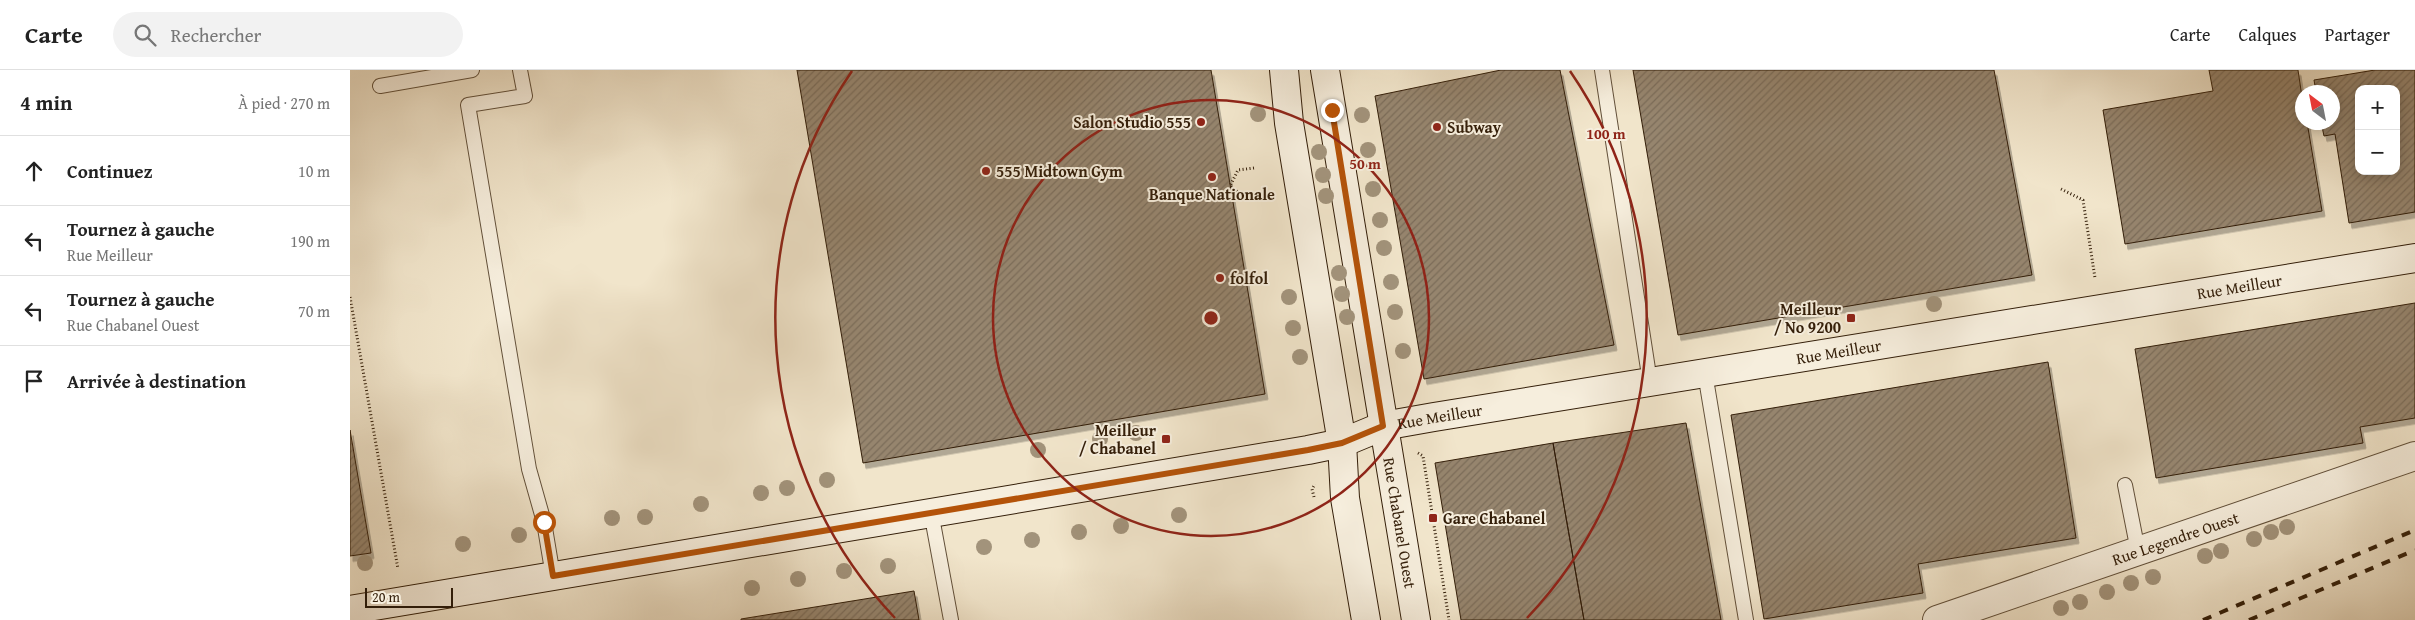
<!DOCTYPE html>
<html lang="fr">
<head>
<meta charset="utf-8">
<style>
	body { margin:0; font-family:"Gentium Book Plus",serif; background:#f2f2f2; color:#222 }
	.controls { position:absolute; right:15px; top:15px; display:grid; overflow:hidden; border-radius:10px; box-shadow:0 2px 12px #0003 }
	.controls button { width:45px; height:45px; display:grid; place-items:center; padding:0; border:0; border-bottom:1px solid #e0e0e0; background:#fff; color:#222; font:25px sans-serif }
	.compass { position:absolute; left:1945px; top:15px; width:45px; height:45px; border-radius:50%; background:#fff; box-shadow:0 2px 12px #0003; rotate:328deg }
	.scale { position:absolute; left:15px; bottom:12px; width:88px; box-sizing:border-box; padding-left:5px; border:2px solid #331e09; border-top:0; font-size:14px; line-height:18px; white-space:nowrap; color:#331e09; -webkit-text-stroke:4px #f6eedd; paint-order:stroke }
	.stop { position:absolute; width:15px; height:15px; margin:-11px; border:4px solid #b45309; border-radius:50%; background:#fff }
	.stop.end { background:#b45309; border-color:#fff; box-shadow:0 1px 5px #0008 }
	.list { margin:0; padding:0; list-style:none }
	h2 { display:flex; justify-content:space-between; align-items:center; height:65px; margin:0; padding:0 20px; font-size:21px }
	h2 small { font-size:16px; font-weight:400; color:#767676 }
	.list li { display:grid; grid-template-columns:32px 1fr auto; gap:15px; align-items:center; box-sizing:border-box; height:70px; padding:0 20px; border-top:1px solid #e0e0e0 }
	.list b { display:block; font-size:19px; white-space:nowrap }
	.list p { margin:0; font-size:16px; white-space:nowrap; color:#767676 }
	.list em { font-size:16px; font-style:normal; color:#767676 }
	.icon { flex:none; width:28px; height:28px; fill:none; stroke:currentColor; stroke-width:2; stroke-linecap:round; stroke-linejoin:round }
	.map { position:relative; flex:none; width:2065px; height:550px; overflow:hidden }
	header { display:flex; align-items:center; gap:30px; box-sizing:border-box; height:70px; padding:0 25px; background:#fff; border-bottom:1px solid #e0e0e0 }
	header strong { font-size:24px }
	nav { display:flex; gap:28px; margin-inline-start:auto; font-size:18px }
	.search { width:350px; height:45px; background:#f2f2f2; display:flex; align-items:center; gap:12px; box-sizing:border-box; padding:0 18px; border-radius:28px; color:#767676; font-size:19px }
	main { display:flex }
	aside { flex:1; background:#fff }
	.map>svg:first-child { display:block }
</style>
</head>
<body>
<header>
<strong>Carte</strong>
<div class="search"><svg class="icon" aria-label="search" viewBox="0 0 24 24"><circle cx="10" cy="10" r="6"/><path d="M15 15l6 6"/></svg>Rechercher</div>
<nav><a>Carte</a><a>Calques</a><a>Partager</a></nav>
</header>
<main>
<aside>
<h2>4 min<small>À pied · 270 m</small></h2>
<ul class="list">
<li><svg class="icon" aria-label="ahead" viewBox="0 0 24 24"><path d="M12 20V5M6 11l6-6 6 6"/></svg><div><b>Continuez</b></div><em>10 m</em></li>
<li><svg class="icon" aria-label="left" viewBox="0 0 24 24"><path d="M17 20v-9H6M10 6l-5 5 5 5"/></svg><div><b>Tournez à gauche</b><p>Rue Meilleur</p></div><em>190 m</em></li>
<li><svg class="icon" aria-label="left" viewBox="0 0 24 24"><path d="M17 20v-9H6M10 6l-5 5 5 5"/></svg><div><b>Tournez à gauche</b><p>Rue Chabanel Ouest</p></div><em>70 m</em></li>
<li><svg class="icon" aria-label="arrive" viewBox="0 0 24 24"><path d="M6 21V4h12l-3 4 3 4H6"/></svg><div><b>Arrivée à destination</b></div></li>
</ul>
</aside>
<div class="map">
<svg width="2065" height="550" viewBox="0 0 2065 550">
	<defs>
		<pattern id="building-hatch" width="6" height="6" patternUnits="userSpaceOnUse" patternTransform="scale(1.25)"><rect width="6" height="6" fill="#96856e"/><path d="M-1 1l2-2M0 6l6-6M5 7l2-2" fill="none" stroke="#7b6c59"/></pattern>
		<filter id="shadow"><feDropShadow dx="3" dy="5.5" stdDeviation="0" flood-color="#0004"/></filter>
	</defs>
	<rect width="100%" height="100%" fill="#f1e5cb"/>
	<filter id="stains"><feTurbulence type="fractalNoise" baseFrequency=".004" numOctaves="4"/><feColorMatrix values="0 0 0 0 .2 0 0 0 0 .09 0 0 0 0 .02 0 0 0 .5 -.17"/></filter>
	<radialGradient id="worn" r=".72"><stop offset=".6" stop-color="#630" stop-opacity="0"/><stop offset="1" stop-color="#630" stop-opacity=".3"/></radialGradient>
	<path fill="url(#building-hatch)" stroke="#331e09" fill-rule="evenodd" filter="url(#shadow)" d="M447,0h414l54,324 -402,69z
		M1151,0h59l54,275 -190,34 -49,-283z
		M1283,0h361l38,205 -354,60z
		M1859,0h89l4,27v25h5l15,89 -197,33 -22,-134 110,-19z
		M2025,0h40v142l-66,11 -14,-89 -11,2 -3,-14h11v-30h-16l-2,-12zM2009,19h37v82h-37z
		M2065,233v115l-55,9 3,16 -207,35 -21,-129z
		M1698,292l28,176 -158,26 5,29 -159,26 -33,-204z
		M1336,353l35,197h-137l-31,-177z
		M0,360l21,123 -21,3z
		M1203,373l31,177h-123l-26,-157z
		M564,521l5,29h-178v-1z"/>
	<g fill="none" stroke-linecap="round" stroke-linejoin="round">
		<g stroke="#62503a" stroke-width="16">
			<path id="lane" d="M170,0l5,26 -57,9 61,364 15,53 9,54
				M1252,0l48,312
				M30,16l92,-16
				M1355,303l41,247
				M1775,415l13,66
				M581,442l20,108"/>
		</g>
		<g stroke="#62503a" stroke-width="30">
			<g id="street">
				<path id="s1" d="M1587,550l478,-164"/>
			</g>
		</g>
		<g stroke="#331e09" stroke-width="30">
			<g id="secondary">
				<path d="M934,0l5,53 53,320 3,55 21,122"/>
				<path id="s2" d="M975,0l91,550"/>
				<path id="s3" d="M0,540l958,-160 34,-7 41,-17 51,-9 981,-159"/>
			</g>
		</g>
		<path stroke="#331e09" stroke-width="3" stroke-dasharray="1 2.5" stroke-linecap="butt" d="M904,98l-16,2 -8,16 13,10 16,-2
			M1711,119l22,11 12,78
			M0,227l48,272
			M1068,383l5,3 26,164
			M964,427l-2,-8 3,-5"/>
		<use href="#lane" stroke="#f6eedd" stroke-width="14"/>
		<use href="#street" stroke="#f6eedd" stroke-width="28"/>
		<use href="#secondary" stroke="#f6eedd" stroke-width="28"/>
		<path stroke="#331e09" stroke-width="4" stroke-dasharray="9 9" stroke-linecap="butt" d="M1853,550l212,-90
			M1899,550l166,-70"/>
	</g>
	<g fill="#a2937b">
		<circle cx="908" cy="44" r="8"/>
		<circle cx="1012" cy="45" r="8"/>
		<circle cx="1018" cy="80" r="8"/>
		<circle cx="969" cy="82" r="8"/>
		<circle cx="973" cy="105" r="8"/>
		<circle cx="1023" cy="119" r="8"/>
		<circle cx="976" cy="126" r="8"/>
		<circle cx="1030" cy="150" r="8"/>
		<circle cx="1034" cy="178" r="8"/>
		<circle cx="989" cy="203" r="8"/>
		<circle cx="1041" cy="212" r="8"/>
		<circle cx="992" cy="224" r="8"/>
		<circle cx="939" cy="227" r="8"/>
		<circle cx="1584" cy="234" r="8"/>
		<circle cx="1045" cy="242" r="8"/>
		<circle cx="997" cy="247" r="8"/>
		<circle cx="943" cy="258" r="8"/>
		<circle cx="1053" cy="281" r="8"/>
		<circle cx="950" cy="287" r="8"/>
		<circle cx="786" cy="363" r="8"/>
		<circle cx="750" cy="369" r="8"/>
		<circle cx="688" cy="380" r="8"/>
		<circle cx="477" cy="410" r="8"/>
		<circle cx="437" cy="418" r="8"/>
		<circle cx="411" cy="423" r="8"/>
		<circle cx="351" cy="434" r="8"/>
		<circle cx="829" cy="445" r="8"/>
		<circle cx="295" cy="447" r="8"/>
		<circle cx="262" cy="448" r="8"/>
		<circle cx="771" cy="456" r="8"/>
		<circle cx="1937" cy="457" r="8"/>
		<circle cx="729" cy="462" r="8"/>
		<circle cx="1921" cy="462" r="8"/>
		<circle cx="169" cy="465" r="8"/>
		<circle cx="1904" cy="469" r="8"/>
		<circle cx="682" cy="470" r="8"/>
		<circle cx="113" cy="474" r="8"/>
		<circle cx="634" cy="477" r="8"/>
		<circle cx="1871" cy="481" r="8"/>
		<circle cx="1855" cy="486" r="8"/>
		<circle cx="15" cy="493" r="8"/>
		<circle cx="538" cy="496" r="8"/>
		<circle cx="494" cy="501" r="8"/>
		<circle cx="1803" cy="507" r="8"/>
		<circle cx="448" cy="509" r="8"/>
		<circle cx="1781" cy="513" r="8"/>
		<circle cx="402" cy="518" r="8"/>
		<circle cx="1757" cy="522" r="8"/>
		<circle cx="1730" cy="532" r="8"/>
		<circle cx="1711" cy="538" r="8"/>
	</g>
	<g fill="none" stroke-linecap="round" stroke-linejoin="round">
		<path stroke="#b45309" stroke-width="6" d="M194,452l9,54 755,-126 34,-7 41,-17 -51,-316"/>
	</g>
	<g fill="none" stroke="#8f2418" stroke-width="2.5">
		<circle cx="861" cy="248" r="218"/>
		<path d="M545 548A436 436 0 0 1 502 1M1220 1A436 436 0 0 1 1177 548"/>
	</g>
	<g fill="#8f2418" stroke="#f6eedd" stroke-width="2">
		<circle cx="851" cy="52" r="5"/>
		<circle cx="1087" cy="57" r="5"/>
		<circle cx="636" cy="101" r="5"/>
		<circle cx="862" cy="107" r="5"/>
		<circle cx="870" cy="208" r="5"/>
		<rect x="1496" y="243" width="10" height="10" rx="2.5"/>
		<rect x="811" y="364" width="10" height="10" rx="2.5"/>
		<rect x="1078" y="443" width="10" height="10" rx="2.5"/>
	</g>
	<g text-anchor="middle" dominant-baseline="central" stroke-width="4" stroke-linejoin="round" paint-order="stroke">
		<g font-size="16" font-weight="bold" fill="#331e09" stroke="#f6eedd" text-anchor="start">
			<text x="841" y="52" text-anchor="end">Salon Studio 555</text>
			<text x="1097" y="57">Subway</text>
			<text x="646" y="101">555 Midtown Gym</text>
			<text x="862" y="124" text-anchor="middle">Banque Nationale</text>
			<text x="880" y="208">folfol</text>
			<text x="1491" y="239" text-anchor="end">Meilleur<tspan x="1491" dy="18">/ No 9200</tspan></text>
			<text x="806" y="360" text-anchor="end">Meilleur<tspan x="806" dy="18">/ Chabanel</tspan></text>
			<text x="1093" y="448">Gare Chabanel</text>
		</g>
		<g font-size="16" fill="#331e09" stroke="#f6eedd">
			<text stroke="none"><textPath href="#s3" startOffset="1918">Rue Meilleur</textPath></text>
			<text stroke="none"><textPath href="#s3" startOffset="1512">Rue Meilleur</textPath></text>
			<text stroke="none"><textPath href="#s3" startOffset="1108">Rue Meilleur</textPath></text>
			<text stroke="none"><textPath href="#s2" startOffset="459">Rue Chabanel Ouest</textPath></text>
			<text stroke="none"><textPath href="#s1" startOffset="252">Rue Legendre Ouest</textPath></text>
		</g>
	</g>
	<circle cx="861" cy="248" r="8" fill="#8f2418" stroke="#f6eedd" stroke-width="2.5"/>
	<g font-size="15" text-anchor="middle" font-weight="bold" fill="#8f2418" stroke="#f6eedd" stroke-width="4" stroke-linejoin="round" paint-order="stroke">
		<text x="1256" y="69">100 m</text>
		<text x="1015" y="99">50 m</text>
	</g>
	<rect width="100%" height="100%" filter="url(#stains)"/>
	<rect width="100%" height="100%" fill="url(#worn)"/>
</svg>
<div class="controls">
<button>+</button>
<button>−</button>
</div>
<svg class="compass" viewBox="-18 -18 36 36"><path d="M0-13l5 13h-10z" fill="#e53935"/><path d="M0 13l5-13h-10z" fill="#767676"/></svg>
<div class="scale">20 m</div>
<div class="stop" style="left:194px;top:452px"></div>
<div class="stop end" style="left:982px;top:40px"></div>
</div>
</main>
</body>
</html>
